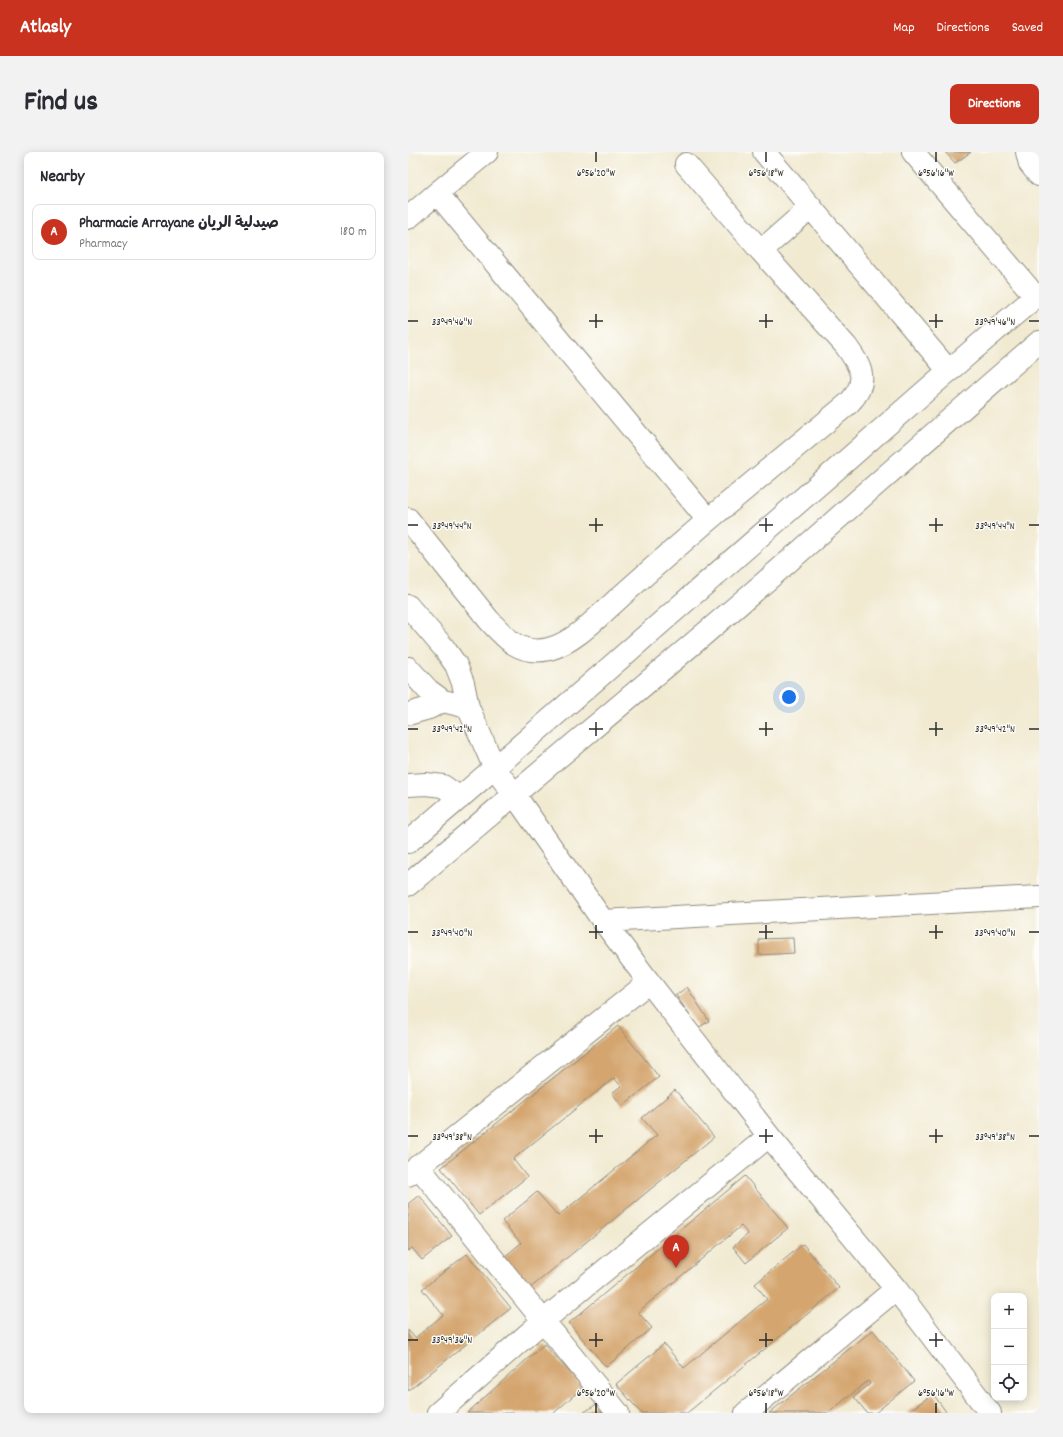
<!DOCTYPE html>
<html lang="en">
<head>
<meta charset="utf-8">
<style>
	body { margin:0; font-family:Dekko,"Playpen Sans Arabic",sans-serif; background:#f2f2f3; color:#2b2b33 }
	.controls { position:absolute; right:12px; bottom:12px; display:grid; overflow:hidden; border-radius:8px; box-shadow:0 2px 10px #0003 }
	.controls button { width:36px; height:36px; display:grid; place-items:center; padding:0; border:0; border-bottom:1px solid #e1e1e2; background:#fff; color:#2b2b33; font:20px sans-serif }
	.you { position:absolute; left:381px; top:545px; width:14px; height:14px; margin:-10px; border:3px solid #fff; border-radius:50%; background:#1a73e8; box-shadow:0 0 0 6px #1a73e833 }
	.badge { display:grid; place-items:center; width:26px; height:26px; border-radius:50%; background:#c8321e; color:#fff; font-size:13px; font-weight:700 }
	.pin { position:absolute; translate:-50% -33px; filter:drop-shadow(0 1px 2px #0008) }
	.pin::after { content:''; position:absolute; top:21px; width:14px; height:12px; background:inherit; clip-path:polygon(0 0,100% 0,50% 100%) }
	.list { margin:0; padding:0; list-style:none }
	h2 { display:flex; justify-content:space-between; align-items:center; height:52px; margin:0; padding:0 16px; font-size:17px }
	h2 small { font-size:13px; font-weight:400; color:#7c7c81 }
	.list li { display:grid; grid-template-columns:26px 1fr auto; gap:12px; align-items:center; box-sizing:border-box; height:56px; margin:0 8px 8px; padding:0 8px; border:1px solid #e1e1e2; border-radius:8px }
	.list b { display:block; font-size:15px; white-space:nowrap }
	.list p { margin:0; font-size:13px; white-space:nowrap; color:#7c7c81 }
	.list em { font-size:13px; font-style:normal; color:#7c7c81 }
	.icon { flex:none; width:22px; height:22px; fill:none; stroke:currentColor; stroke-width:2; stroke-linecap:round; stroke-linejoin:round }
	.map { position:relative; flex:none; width:631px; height:1261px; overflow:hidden; border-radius:8px }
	header { display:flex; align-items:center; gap:24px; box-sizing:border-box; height:56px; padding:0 20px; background:#c8321e; color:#fff }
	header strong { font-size:19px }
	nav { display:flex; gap:22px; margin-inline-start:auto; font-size:14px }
	.intro { display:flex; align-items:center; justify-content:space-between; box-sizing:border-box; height:96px; padding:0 24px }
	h1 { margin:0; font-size:28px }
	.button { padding:10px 18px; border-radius:8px; background:#c8321e; color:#fff; font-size:14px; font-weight:700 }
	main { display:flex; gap:24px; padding:0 24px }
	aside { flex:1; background:#fff; border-radius:8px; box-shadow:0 2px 10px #0003 }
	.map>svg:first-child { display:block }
</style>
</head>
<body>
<header>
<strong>Atlasly</strong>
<nav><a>Map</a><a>Directions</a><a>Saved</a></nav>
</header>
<div class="intro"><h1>Find us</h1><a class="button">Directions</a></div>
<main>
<aside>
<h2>Nearby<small></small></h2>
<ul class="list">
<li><span class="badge">A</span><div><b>Pharmacie Arrayane صيدلية الريان</b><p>Pharmacy</p></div><em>180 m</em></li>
</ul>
</aside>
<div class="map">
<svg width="631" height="1261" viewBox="0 0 631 1261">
	<rect width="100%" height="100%" fill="#fdfcf7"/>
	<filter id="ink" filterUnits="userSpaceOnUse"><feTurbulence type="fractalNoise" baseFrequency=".025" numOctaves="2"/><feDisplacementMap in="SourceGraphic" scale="8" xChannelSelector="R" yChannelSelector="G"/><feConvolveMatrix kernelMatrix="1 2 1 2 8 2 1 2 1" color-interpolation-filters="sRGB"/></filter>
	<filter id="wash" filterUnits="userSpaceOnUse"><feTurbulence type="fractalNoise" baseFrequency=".012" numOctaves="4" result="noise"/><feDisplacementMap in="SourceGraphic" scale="16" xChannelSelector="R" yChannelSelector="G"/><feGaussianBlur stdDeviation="0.9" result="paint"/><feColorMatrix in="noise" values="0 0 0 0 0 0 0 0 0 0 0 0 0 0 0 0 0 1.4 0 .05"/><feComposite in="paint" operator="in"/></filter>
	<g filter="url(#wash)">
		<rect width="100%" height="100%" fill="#f1ead1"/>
		<g id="blocks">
			<path fill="#d4a56e" d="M537,0h26l-16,11z
				M385,786l1,15 -35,2v-16z
				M279,835l22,34 -11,7 -22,-33z
				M210,874l41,51 -37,29 -10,-13 9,-7 -7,-8 -101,81 14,18 -48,38 -38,-47z
				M267,938l39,47 -185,152 -26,-31 18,-15 -19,-22 35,-29 21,24 99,-81 -15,-17z
				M337,1024l43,52 -42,35 -13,-16 15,-13 -7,-8 -103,86 14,16 -46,39 -37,-44z
				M11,1043l33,41 -30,24 -10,-12 -4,3v-47z
				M395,1092l36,44 -152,125h-46l-25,-29 48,-40 20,24 83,-69 -12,-15z
				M59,1102l44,54 -103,83v-61l7,8 28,-23 -21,-26z
				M465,1178l41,51 -39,32h-8l-13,-16 16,-13 -2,-3 -40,32h-59z
				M136,1192l39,43 -29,26h-87z
				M525,1242l14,19h-41z
				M190,1251l7,10h-22z"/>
		</g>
	</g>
	<g filter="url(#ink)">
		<use href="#blocks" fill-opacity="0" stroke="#8e8a7e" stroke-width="1"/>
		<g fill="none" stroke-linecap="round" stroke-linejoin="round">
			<g stroke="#8e8a7e" stroke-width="24">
				<path id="minor" d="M356,0l185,219
					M505,0l123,145
					M619,0l3,12 9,11
					M278,12l75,87
					M29,41l50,-41
					M0,66l29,-25 271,327
					M0,367l80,100c17,19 32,37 61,30 25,-6 50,-33 70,-51 29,-26 59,-52 88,-77 47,-40 95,-79 142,-118 21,-22 12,-36 -3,-57l-85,-95 50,-44
					M0,454l36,42 12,17 7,18 5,24 27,62 19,25 89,127 436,-24
					M0,516l20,22 15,11 25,6
					M0,562l21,-6 14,-7
					M0,633l18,-1 17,2 17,12
					M0,690c145,-123 287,-250 431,-375 66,-58 132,-117 200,-173
					M0,733c118,-102 239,-201 357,-303 92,-80 182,-161 274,-240
					M195,769l46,61 120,154 127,153 94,124
					M10,1014l200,247
					M0,1023l241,-193
					M30,1261l105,-92 226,-185
					M338,1261l150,-124"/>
			</g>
			<use href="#minor" stroke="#fff" stroke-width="22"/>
		</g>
	</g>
	<path fill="none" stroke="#2b2b2b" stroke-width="1.5" d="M188,0v10M358,0v10M528,0v10M188,162v14M358,162v14M528,162v14M0,169h10M181,169h14M351,169h14M521,169h14M621,169h10M188,366v14M358,366v14M528,366v14M0,373h10M181,373h14M351,373h14M521,373h14M621,373h10M188,570v14M358,570v14M528,570v14M0,577h10M181,577h14M351,577h14M521,577h14M621,577h10M188,773v14M358,773v14M528,773v14M0,780h10M181,780h14M351,780h14M521,780h14M621,780h10M188,977v14M358,977v14M528,977v14M0,984h10M181,984h14M351,984h14M521,984h14M621,984h10M188,1181v14M358,1181v14M528,1181v14M0,1188h10M181,1188h14M351,1188h14M521,1188h14M188,1251v10M358,1251v10M528,1251v10"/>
	<g font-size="10" text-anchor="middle" fill="#2b2b2b" stroke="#fdfcf7" stroke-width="3" stroke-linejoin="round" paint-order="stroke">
		<text x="188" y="24">6°56'20"W</text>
		<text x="358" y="24">6°56'18"W</text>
		<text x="528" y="24">6°56'16"W</text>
		<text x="44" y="173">33°49'46"N</text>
		<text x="587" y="173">33°49'46"N</text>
		<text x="44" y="377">33°49'44"N</text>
		<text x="587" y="377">33°49'44"N</text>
		<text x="44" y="580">33°49'42"N</text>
		<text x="587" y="580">33°49'42"N</text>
		<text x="44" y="784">33°49'40"N</text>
		<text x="587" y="784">33°49'40"N</text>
		<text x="44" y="988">33°49'38"N</text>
		<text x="587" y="988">33°49'38"N</text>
		<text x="44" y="1191">33°49'36"N</text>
		<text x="188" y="1244">6°56'20"W</text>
		<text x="358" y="1244">6°56'18"W</text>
		<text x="528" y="1244">6°56'16"W</text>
	</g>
</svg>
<div class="controls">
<button>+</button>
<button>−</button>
<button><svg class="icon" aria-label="locate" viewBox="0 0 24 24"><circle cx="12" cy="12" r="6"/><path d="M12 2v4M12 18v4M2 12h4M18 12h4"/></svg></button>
</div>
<div class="you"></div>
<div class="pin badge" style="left:268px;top:1116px">A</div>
</div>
</main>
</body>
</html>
